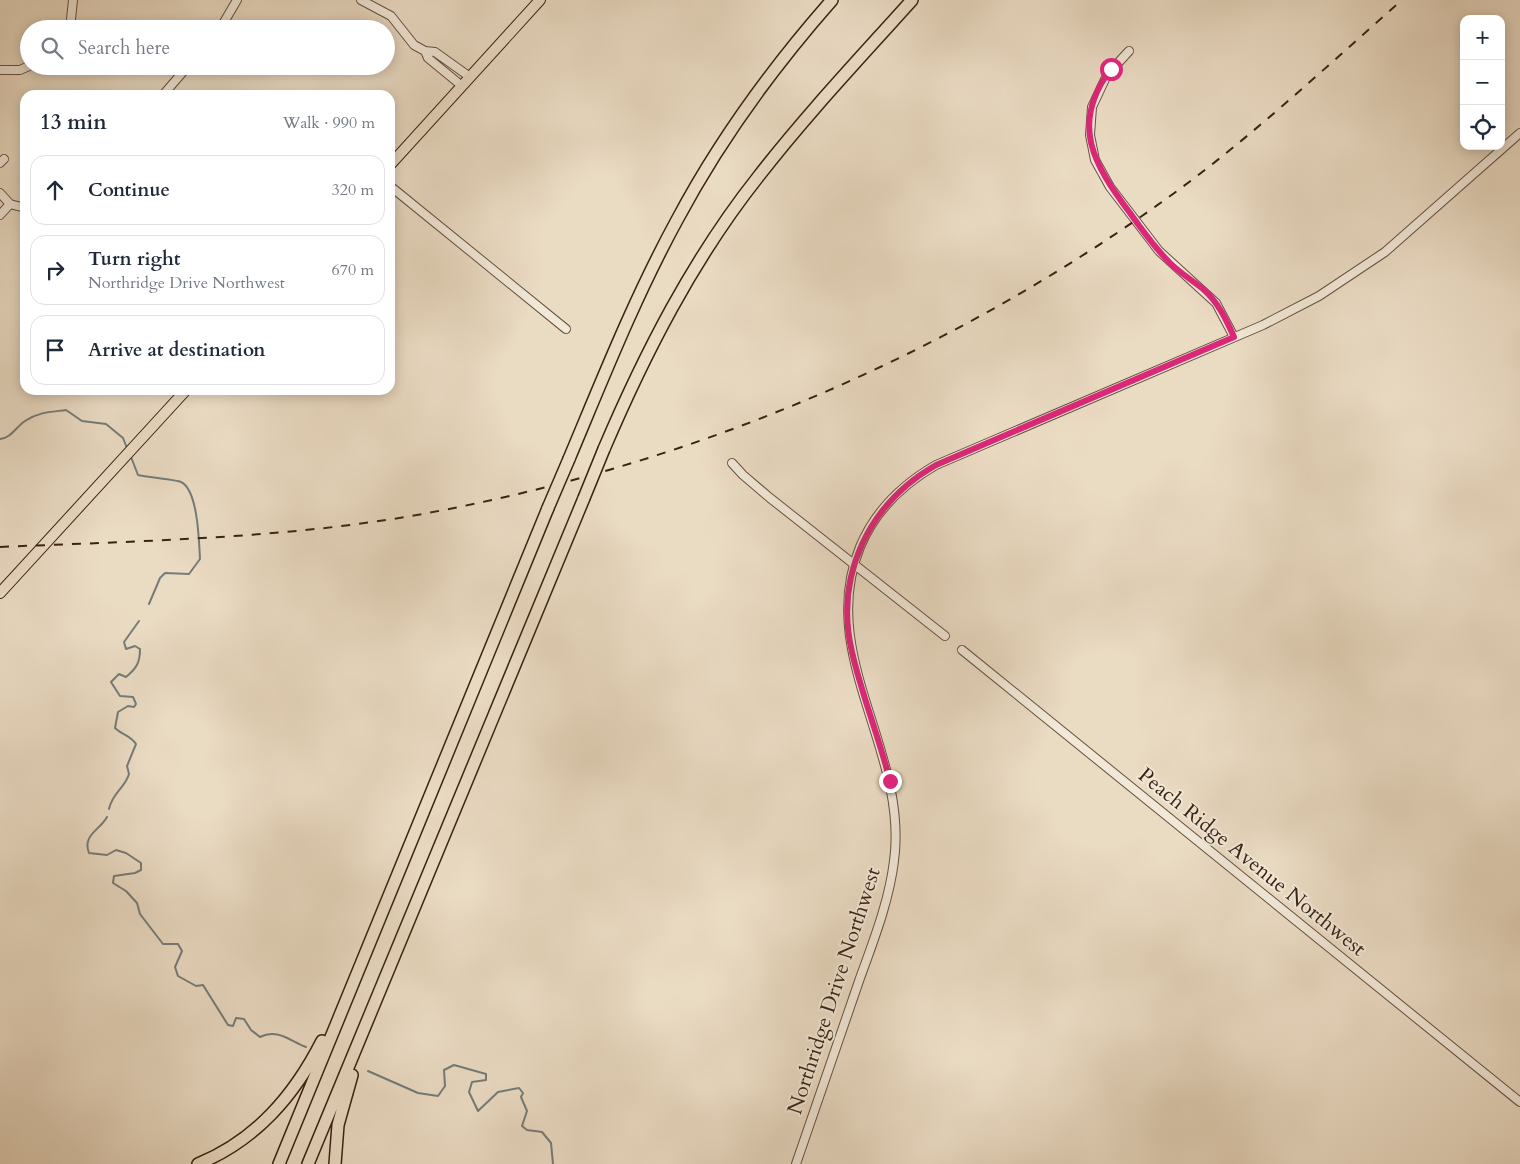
<!DOCTYPE html>
<html lang="en">
<head>
<meta charset="utf-8">
<style>
	body { margin:0; font-family:Cardo,serif; background:#f2f2f3; color:#1f2937 }
	.controls { position:absolute; right:15px; top:15px; display:grid; overflow:hidden; border-radius:10px; box-shadow:0 2px 12px #0003 }
	.controls button { width:45px; height:45px; display:grid; place-items:center; padding:0; border:0; border-bottom:1px solid #e0e1e3; background:#fff; color:#1f2937; font:25px sans-serif }
	.stop { position:absolute; width:15px; height:15px; margin:-11px; border:4px solid #db2777; border-radius:50%; background:#fff }
	.stop.end { background:#db2777; border-color:#fff; box-shadow:0 1px 5px #0008 }
	.list { margin:0; padding:0; list-style:none }
	h2 { display:flex; justify-content:space-between; align-items:center; height:65px; margin:0; padding:0 20px; font-size:21px }
	h2 small { font-size:16px; font-weight:400; color:#747a83 }
	.list li { display:grid; grid-template-columns:32px 1fr auto; gap:15px; align-items:center; box-sizing:border-box; height:70px; margin:0 10px 10px; padding:0 10px; border:1px solid #e0e1e3; border-radius:15px }
	.list b { display:block; font-size:19px; white-space:nowrap }
	.list p { margin:0; font-size:16px; white-space:nowrap; color:#747a83 }
	.list em { font-size:16px; font-style:normal; color:#747a83 }
	.icon { flex:none; width:28px; height:28px; fill:none; stroke:currentColor; stroke-width:2; stroke-linecap:round; stroke-linejoin:round }
	.map { position:relative; flex:none; width:1520px; height:1164px; overflow:hidden }
	.search { position:absolute; background:#fff; box-shadow:0 2px 12px #0003; left:20px; top:20px; width:375px; height:55px; display:flex; align-items:center; gap:12px; box-sizing:border-box; padding:0 18px; border-radius:28px; color:#747a83; font-size:19px }
	.panel { position:absolute; background:#fff; box-shadow:0 2px 12px #0003; left:20px; top:90px; width:375px; height:305px; border-radius:15px }
	.map>svg:first-child { display:block }
</style>
</head>
<body>
<div class="map">
<svg width="1520" height="1164" viewBox="0 0 1520 1164">
	<rect width="100%" height="100%" fill="#eadbc3"/>
	<filter id="stains"><feTurbulence type="fractalNoise" baseFrequency=".004" numOctaves="4"/><feColorMatrix values="0 0 0 0 .2 0 0 0 0 .09 0 0 0 0 .02 0 0 0 .5 -.17"/></filter>
	<radialGradient id="worn" r=".72"><stop offset=".6" stop-color="#630" stop-opacity="0"/><stop offset="1" stop-color="#630" stop-opacity=".3"/></radialGradient>
	<g fill="none" stroke-linecap="round" stroke-linejoin="round">
		<path stroke="#757c7a" stroke-width="2" d="M0,439c11,-1 16,-12 25,-18 13,-9 26,-9 41,-11l16,11 24,3 17,14 4,10
			M131,457l7,18c8,2 39,5 43,7 17,8 18,59 19,77l-11,15 -24,-1 -5,5 -11,26
			M109,809c3,-16 16,-21 20,-35l-2,-8 9,-22c-6,-9 -14,-9 -21,-16l3,-16 10,-6 6,1 2,-3 -3,-7 -13,-1 -9,-14 8,-8 7,3c11,-9 14,-15 14,-28l-5,-3 -9,3 -2,-7 15,-21
			M107,817c-7,13 -25,18 -18,36l18,2 9,-5 10,3 15,10v7l-6,3 -21,3 -1,7 13,8 11,12 3,11 23,30h15l4,7 -7,16 3,9 18,10 7,-1 25,40 5,1 3,-8 8,1 7,11 9,7c17,-9 30,4 46,10
			M368,1071l50,22 20,3 7,-10 -1,-16 10,-5 32,9v6l-14,2 -3,10 9,19 20,-19 21,-4 4,5 -2,4 6,14 -5,15 5,4 15,2 9,11 2,21"/>
		<g stroke="#665040" stroke-width="10">
			<path id="minor" d="M361,0l30,16 23,29 11,6 10,1 35,25
				M70,29l3,-29
				M220,29l17,-29
				M425,51l3,7 34,28
				M1129,51l-22,24 -15,32 -2,28 5,25 15,27 49,64 57,52 18,34
				M0,70h20l9,-4
				M163,95l25,-29
				M0,163l4,-4
				M390,186l176,143
				M0,193l10,11 15,4
				M0,215l10,-11
				M732,463l11,12 27,23 175,138
				M962,650l558,452
				M796,1164c21,-61 42,-122 63,-183 14,-39 30,-79 35,-120 15,-110 -78,-206 -34,-314 15,-36 43,-63 76,-82l327,-140 56,-29 66,-44 135,-119"/>
		</g>
		<g stroke="#3a2214" stroke-width="12">
			<path id="major" d="M390,165l150,-165
				M0,593l186,-203"/>
		</g>
		<g stroke="#3a2214" stroke-width="14">
			<path id="highway" d="M604,449c41,-96 89,-190 154,-272 48,-62 102,-119 154,-177
				M569,459c34,-81 66,-162 108,-239 42,-79 96,-153 155,-220
				M198,1164c58,-24 96,-68 124,-123
				M279,1164l269,-656
				M308,1164l276,-666
				M335,1164l3,-39 14,-50"/>
		</g>
		<use href="#minor" stroke="#f1e8d8" stroke-width="8"/>
		<use href="#major" stroke="#eadbc3" stroke-width="10"/>
		<use href="#highway" stroke="#eadbc3" stroke-width="11"/>
		<path stroke="#3a2214" stroke-width="2" stroke-dasharray="9 9" stroke-linecap="butt" d="M0,547c137,-6 275,-8 411,-31 275,-48 540,-160 766,-325 79,-58 151,-126 225,-191"/>
		<g stroke="#3a2214" stroke-width="14" stroke-linecap="butt">
			<path id="highway-bridge" d="M584,498l20,-49
				M548,508l21,-49"/>
		</g>
		<use href="#highway-bridge" stroke="#eadbc3" stroke-width="11"/>
	</g>
	<g fill="none" stroke-linecap="round" stroke-linejoin="round">
		<path stroke="#db2777" stroke-width="6" d="M890,781c-11,-44 -28,-85 -38,-129 -18,-76 17,-149 84,-187l298,-128c-8,-18 -16,-35 -31,-48 -11,-9 -23,-16 -33,-26 -15,-15 -28,-33 -40,-50 -36,-48 -61,-89 -19,-144"/>
	</g>
	<g text-anchor="middle" dominant-baseline="central" stroke-width="4" stroke-linejoin="round" paint-order="stroke">
		<g font-size="21" fill="#3a2214" stroke="#f1e8d8">
			<text transform="translate(1252 862) rotate(39)">Peach Ridge Avenue Northwest</text>
			<text transform="translate(834 991) rotate(-72)">Northridge Drive Northwest</text>
		</g>
	</g>
	<rect width="100%" height="100%" filter="url(#stains)"/>
	<rect width="100%" height="100%" fill="url(#worn)"/>
</svg>
<div class="controls">
<button>+</button>
<button>−</button>
<button><svg class="icon" aria-label="locate" viewBox="0 0 24 24"><circle cx="12" cy="12" r="6"/><path d="M12 2v4M12 18v4M2 12h4M18 12h4"/></svg></button>
</div>
<div class="stop" style="left:1111px;top:69px"></div>
<div class="stop end" style="left:890px;top:781px"></div>
<div class="search"><svg class="icon" aria-label="search" viewBox="0 0 24 24"><circle cx="10" cy="10" r="6"/><path d="M15 15l6 6"/></svg>Search here</div>
<section class="panel">
<h2>13 min<small>Walk · 990 m</small></h2>
<ul class="list">
<li><svg class="icon" aria-label="ahead" viewBox="0 0 24 24"><path d="M12 20V5M6 11l6-6 6 6"/></svg><div><b>Continue</b></div><em>320 m</em></li>
<li><svg class="icon" aria-label="right" viewBox="0 0 24 24"><path d="M7 20v-9h11M14 6l5 5-5 5"/></svg><div><b>Turn right</b><p>Northridge Drive Northwest</p></div><em>670 m</em></li>
<li><svg class="icon" aria-label="arrive" viewBox="0 0 24 24"><path d="M6 21V4h12l-3 4 3 4H6"/></svg><div><b>Arrive at destination</b></div></li>
</ul>
</section>
</div>
</body>
</html>
